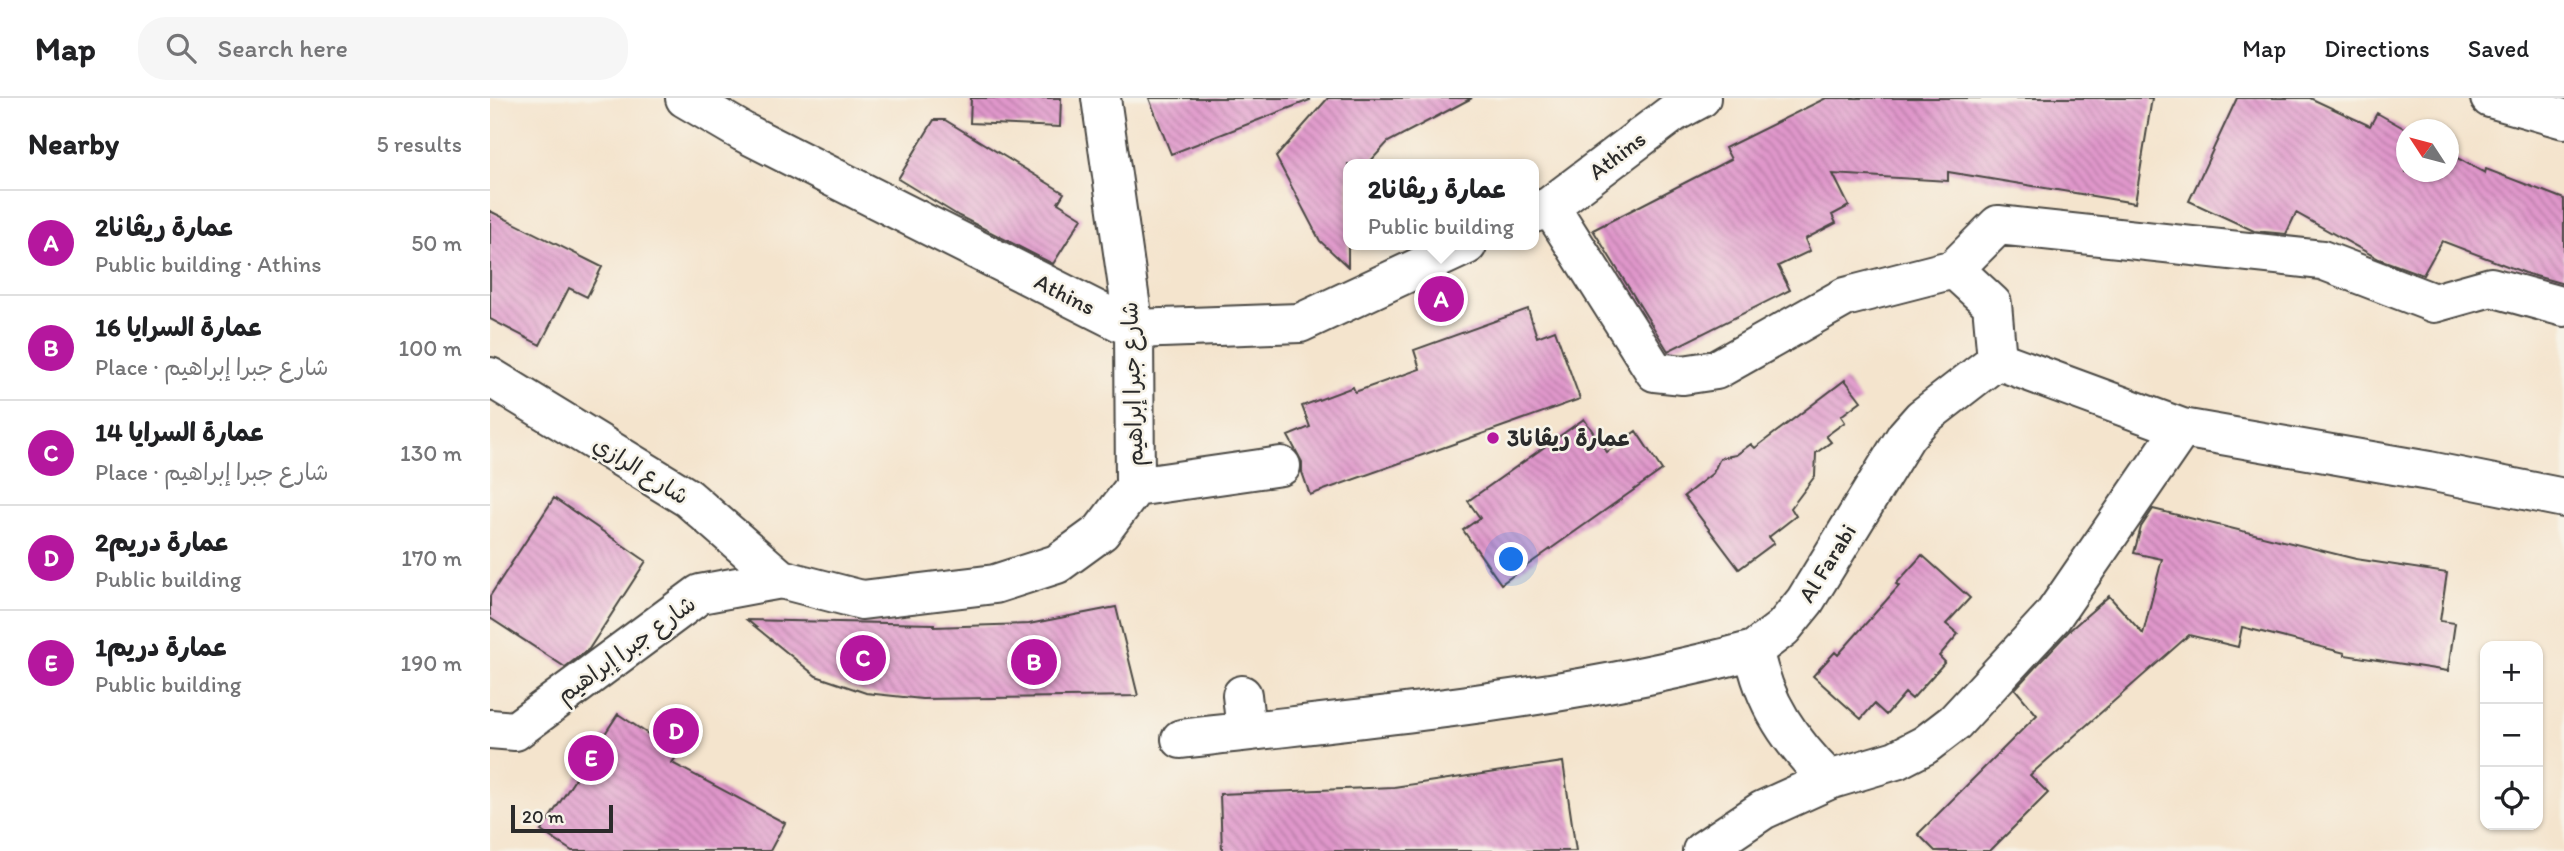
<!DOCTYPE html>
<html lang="en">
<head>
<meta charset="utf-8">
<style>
	body { margin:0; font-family:Itim,"Playpen Sans Arabic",sans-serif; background:#f6f6f6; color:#202124 }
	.controls { position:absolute; right:21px; bottom:21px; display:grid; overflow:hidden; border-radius:14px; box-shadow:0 2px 5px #0004 }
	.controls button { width:63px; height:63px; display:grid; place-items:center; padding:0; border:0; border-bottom:2px solid #e0e0e0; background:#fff; color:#202124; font:35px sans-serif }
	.compass { position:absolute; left:1906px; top:21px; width:63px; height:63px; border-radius:50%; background:#fff; box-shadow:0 2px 5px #0004; rotate:306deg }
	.scale { position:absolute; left:21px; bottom:18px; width:102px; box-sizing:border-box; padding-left:7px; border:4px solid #2b2b2b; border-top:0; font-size:19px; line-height:24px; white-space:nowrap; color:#2b2b2b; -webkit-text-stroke:5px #f7f3e8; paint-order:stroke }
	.you { position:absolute; left:1022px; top:462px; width:24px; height:24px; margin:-18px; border:5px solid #fff; border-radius:50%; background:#1a73e8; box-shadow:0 0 0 10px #1a73e833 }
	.badge { display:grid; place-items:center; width:46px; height:46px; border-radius:50%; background:#b5179e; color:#fff; font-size:23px; font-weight:700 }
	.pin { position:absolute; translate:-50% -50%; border:4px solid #fff; box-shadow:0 2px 7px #0006 }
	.popup { position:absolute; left:853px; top:61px; width:196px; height:91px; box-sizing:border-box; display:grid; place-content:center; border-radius:14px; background:#fff; filter:drop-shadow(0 2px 5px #0005); font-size:23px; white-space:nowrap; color:#757577 }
	.popup b { font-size:26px; color:#202124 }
	.popup::after { content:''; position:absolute; left:50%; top:100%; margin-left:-14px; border:14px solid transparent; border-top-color:#fff }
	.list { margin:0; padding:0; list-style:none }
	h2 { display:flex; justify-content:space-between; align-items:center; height:91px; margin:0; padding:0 28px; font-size:30px }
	h2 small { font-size:23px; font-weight:400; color:#757577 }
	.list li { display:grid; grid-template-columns:46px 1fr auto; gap:21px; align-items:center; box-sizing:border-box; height:105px; padding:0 28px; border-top:2px solid #e0e0e0 }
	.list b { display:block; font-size:26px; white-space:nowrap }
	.list p { margin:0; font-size:23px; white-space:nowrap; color:#757577 }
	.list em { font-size:23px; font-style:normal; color:#757577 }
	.icon { flex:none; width:38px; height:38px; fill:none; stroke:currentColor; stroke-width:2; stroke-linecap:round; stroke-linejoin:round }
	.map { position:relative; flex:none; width:2074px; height:753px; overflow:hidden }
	header { display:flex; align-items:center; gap:42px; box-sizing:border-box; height:98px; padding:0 35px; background:#fff; border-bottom:2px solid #e0e0e0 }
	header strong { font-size:33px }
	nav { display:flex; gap:38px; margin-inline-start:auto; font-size:24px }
	.search { width:490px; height:63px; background:#f6f6f6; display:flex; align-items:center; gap:18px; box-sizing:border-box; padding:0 24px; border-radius:28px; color:#757577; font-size:26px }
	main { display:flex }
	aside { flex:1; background:#fff }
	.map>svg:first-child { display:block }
</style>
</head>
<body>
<header>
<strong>Map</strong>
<div class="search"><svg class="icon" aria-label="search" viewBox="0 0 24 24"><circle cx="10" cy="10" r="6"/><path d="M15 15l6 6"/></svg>Search here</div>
<nav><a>Map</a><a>Directions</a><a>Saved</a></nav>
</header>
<main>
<aside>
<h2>Nearby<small>5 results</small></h2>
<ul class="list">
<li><span class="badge">A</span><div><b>عمارة ريڤانا2</b><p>Public building · Athins</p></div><em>50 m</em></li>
<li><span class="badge">B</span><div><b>عمارة السرايا 16</b><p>Place · شارع جبرا إبراهيم</p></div><em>100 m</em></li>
<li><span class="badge">C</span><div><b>عمارة السرايا 14</b><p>Place · شارع جبرا إبراهيم</p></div><em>130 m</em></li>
<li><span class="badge">D</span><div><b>عمارة دريم2</b><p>Public building</p></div><em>170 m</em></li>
<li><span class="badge">E</span><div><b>عمارة دريم1</b><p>Public building</p></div><em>190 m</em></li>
</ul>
</aside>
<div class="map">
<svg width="2074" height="753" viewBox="0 0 2074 753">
	<defs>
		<pattern id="building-back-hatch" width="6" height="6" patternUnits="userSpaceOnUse" patternTransform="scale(1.75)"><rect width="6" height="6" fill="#e097cb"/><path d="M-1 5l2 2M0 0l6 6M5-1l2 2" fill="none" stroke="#b67ba5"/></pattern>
	</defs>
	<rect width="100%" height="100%" fill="#f7f3e8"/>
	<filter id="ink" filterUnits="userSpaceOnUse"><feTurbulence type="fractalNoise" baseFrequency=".0143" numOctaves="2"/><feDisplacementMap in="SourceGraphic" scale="14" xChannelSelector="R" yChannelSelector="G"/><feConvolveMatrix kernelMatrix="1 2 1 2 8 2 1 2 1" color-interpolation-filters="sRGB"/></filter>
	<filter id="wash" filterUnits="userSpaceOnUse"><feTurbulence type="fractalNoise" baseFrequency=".00686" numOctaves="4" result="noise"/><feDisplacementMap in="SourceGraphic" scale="28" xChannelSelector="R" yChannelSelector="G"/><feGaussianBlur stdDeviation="1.57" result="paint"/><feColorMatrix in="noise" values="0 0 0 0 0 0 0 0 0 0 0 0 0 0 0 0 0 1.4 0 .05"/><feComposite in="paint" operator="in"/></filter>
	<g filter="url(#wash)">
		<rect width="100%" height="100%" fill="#f4e4cd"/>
		<g id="blocks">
			<path fill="url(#building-back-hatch)" d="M481,0h90l-1,29 -90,-4z
				M659,0h160l1,2 -139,54z
				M838,0h144l-84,44 -20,22h-20v103l-28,-26 -44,-84z
				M1336,0h326l-17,105 -187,-31v9l-115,-7 16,32 -17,9 4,8 -31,16 5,12 -32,15 12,24 -122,61 -75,-121 138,-71 -6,-11z
				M1747,0h73l60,28 7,-13 30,17 -1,42h42v-19l37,20 1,-4 78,30v85l-36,-10 -86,-33 -19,34 -44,-16 -83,-46 -10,21 -32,-3 -65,-30z
				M444,22h11l119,73 -6,10 24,15 -29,46 -94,-48 -61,-37z
				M0,113l112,56 -15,30 -18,-9 -29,57 -50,-26z
				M1038,211l9,28 18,-7 25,69 -270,96 -8,-23v-10l-14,-26 22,-9 -8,-21 51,-19 2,5 65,-23 -6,-19z
				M1355,282l16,21 -20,15 4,6 -19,14 5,6 -15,11 -1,23 -24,32 5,8 -27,21 5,6 -35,26 -55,-73 29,-23 7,-15 16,-3 15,-11 4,4z
				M1094,321l23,33 29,-21 26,39 -161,114 -38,-54 17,-12 -12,-17z
				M64,400l92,63 -57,88 -24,18 -75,-49v-22z
				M1663,411l203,50 91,14 -7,48 15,2 -7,48 -103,-16v-2l-103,-26 -4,20 -49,-12 -159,140 18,18 -58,58h-55l-17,-17 119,-119 -22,-26 55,-59 39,-34 34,38 19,-75 -28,-6 7,-26z
				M1432,457l48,43 -24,26 12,10 -19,22 6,6 -33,37 -7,-6 -19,22 -12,-11 -13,15 -48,-43 22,-24 3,3 61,-69 -3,-2z
				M626,509l22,89 -216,3 -56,-6 -50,-17 -69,-56 187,4v3l95,-3z
				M128,616l60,40 -6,9 113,60 -15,28h-198l-31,-20z
				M1073,664l13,89h-354l-2,-57 174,-7z"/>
		</g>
	</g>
	<g filter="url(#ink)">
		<use href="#blocks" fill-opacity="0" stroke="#494743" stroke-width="2"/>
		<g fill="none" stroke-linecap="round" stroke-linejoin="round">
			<g stroke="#494743" stroke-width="42">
				<path id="minor" d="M195,0l58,34 391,197 166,-6 167,-78
					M2000,0l74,21
					M1060,108l105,166 28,3 33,-5 129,-73 109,-28 38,35 5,56
					M1044,115l16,-7 123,-93 28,-15
					M1464,171l44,-44 324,35 112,43 57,-16 73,20
					M1507,262l185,68 247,43 135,27
					M0,279l198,121 93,81
					M645,389l146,-21
					M752,597l4,36
					M0,631l25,2 185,-137 81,-15 81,21 133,-16 62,-20 44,-32 34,-45 -1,-158 -33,-231
					M691,641c192,-23 385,-38 573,-89
					M1339,682c-37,-37 -66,-77 -75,-130l29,-22 22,-27 101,-165 16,-18 75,-58
					M1212,753l61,-41 66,-30 67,-20 29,-15 30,-23 98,-106 129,-188"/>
			</g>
			<use href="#minor" stroke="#fff" stroke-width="38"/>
		</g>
	</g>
	<circle fill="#b5179e" stroke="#f7f3e8" stroke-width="2.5" cx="1003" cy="340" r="7"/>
	<g text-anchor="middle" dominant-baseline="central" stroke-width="5" stroke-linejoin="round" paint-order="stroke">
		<g font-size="23" fill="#2b2b2b" stroke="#f7f3e8">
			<text transform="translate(1127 57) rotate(-37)">Athins</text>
			<text transform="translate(575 196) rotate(27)">Athins</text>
			<text transform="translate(642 286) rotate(-92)">شارع جبرا إبراهيم</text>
			<text transform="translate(151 372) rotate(32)">شارع الرازي</text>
			<text transform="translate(1337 465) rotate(-58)">Al Farabi</text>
			<text transform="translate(136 551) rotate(-36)">شارع جبرا إبراهيم</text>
		</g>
		<g font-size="23" font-weight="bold" fill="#2b2b2b" stroke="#f7f3e8" text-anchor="start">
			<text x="1017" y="340">عمارة ريڤانا3</text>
		</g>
	</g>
</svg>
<div class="controls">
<button>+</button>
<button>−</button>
<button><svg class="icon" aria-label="locate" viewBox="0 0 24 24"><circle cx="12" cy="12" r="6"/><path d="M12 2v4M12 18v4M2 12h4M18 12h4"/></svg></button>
</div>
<svg class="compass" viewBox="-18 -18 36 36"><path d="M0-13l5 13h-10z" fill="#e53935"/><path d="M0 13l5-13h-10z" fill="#757577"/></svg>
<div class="scale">20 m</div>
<div class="you"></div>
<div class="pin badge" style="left:951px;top:201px">A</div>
<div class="popup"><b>عمارة ريڤانا2</b>Public building</div>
<div class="pin badge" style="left:544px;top:564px">B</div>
<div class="pin badge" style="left:373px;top:560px">C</div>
<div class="pin badge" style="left:186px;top:633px">D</div>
<div class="pin badge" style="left:101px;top:660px">E</div>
</div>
</main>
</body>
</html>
